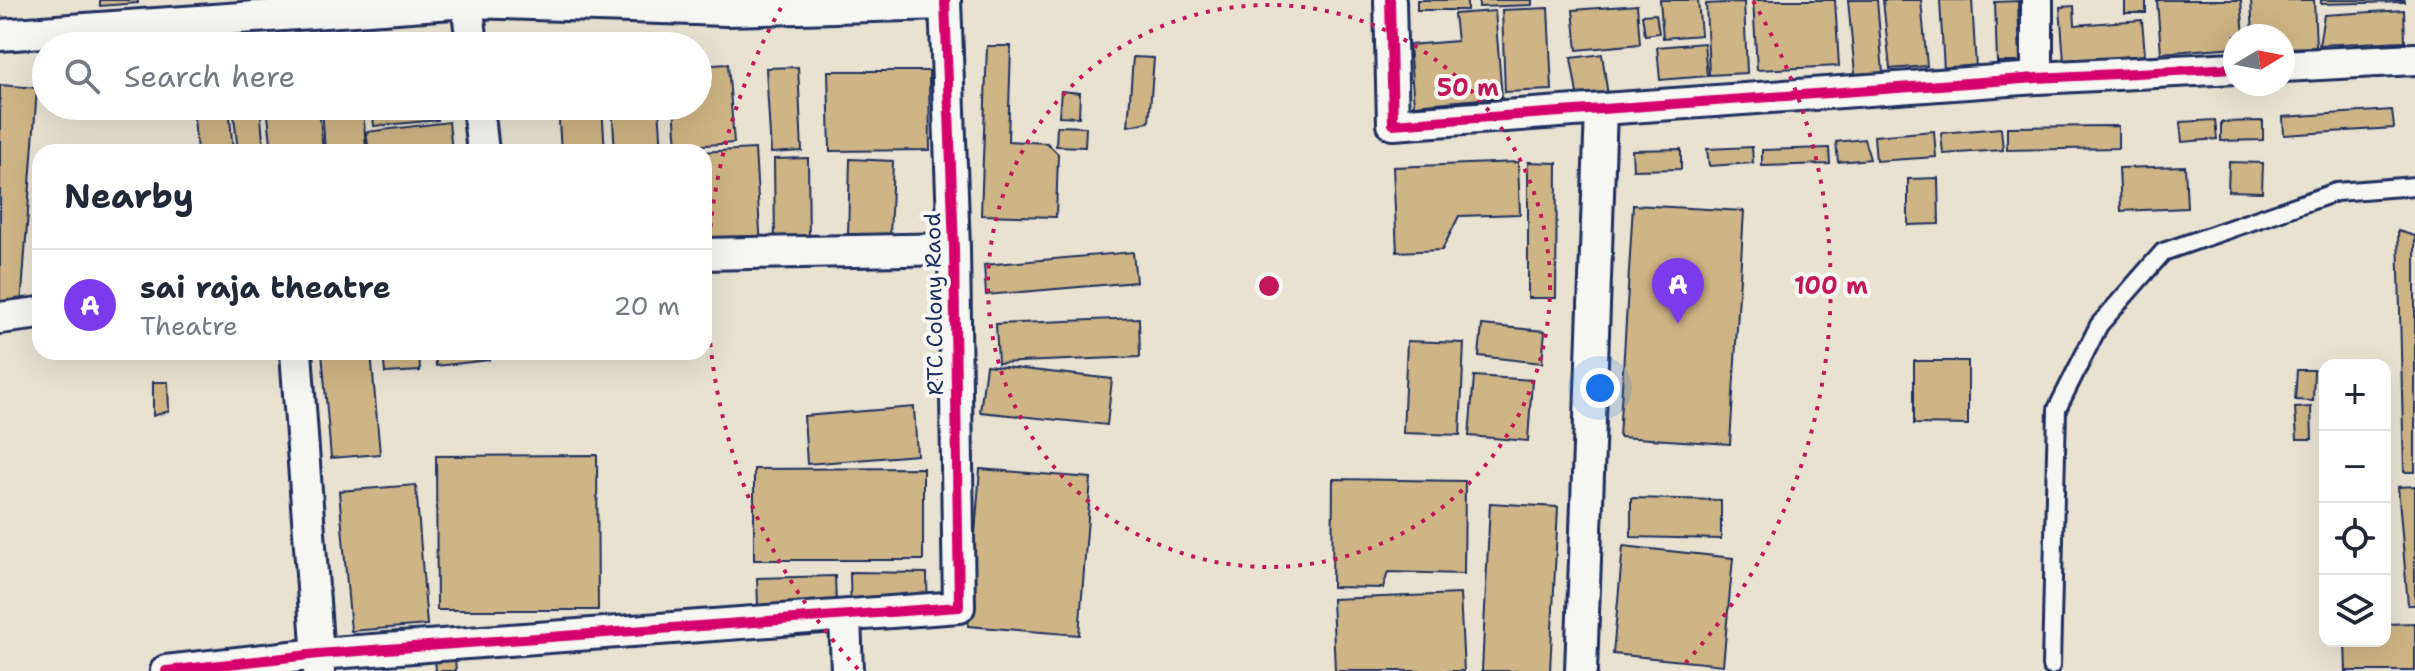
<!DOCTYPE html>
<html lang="en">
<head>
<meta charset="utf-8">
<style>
	body { margin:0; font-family:"Shantell Sans",sans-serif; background:#f2f2f3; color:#1f2937 }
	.controls { position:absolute; right:24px; bottom:24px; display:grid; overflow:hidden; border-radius:16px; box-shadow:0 8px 32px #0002 }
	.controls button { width:72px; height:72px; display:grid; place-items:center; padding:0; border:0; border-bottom:2px solid #e0e1e3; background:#fff; color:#1f2937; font:40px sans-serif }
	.compass { position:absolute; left:2223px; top:24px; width:72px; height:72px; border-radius:50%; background:#fff; box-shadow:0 8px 32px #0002; rotate:80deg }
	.you { position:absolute; left:1600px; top:388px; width:28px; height:28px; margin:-20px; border:6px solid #fff; border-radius:50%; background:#1a73e8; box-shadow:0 0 0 12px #1a73e833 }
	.badge { display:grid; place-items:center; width:52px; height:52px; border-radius:50%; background:#7c3aed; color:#fff; font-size:26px; font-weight:700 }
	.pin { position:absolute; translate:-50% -66px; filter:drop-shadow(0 2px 4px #0008) }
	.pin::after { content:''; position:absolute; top:42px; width:28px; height:24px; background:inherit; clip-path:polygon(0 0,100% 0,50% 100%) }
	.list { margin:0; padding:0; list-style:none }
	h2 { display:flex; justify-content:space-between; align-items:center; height:104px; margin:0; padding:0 32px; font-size:34px }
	h2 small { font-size:26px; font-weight:400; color:#747a83 }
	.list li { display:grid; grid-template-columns:52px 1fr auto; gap:24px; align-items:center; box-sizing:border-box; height:112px; padding:0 32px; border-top:2px solid #e0e1e3 }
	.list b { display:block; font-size:30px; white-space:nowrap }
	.list p { margin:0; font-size:26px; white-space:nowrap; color:#747a83 }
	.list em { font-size:26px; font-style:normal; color:#747a83 }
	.icon { flex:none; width:44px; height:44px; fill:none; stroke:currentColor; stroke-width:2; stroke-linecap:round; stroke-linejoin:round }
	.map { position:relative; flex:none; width:2415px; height:671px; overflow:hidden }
	.search { position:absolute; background:#fff; box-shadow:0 8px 32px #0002; left:32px; top:32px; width:680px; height:88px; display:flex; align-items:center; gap:20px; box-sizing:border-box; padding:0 28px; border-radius:44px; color:#747a83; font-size:30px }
	.panel { position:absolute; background:#fff; box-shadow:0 8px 32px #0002; left:32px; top:144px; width:680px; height:216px; border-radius:24px }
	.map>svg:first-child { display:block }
</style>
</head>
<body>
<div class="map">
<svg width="2415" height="671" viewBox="0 0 2415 671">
	<rect width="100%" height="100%" fill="#eae2d1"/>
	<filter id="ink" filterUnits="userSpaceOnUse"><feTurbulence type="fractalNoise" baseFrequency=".0125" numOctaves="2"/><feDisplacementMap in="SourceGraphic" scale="16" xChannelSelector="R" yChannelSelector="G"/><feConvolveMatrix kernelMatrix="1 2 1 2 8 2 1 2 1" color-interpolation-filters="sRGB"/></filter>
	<g filter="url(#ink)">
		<path fill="#cfb585" stroke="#1b2f5e" stroke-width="2" d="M100,0h38v3l-38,3z
			M1417,0h50v10h-50z
			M1479,0h53v5l-53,2z
			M1660,0h38l3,35 -38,3z
			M1753,0h82l4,66 -82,4z
			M1848,0h29l6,73 -28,1z
			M1883,0h38l6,66 -37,3z
			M1940,0h32l4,69 -32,2z
			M2125,0h21v13h-21z
			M2157,0h84l3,36h-9v11l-74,6z
			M2251,0h63l2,47 -33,1v-12h-30z
			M2321,0h83v2l-83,2z
			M2018,1l2,61h-23l-2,-60z
			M1744,2l3,71 -38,2 -3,-71z
			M1637,5l3,39 -63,6 -4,-40z
			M2074,6l1,19 67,-5 3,35 -81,7 -4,-55z
			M1548,8l4,82 -47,2 -3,-82z
			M2404,10l1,31 -86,4 5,-30z
			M1495,11l7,86 -88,8 -5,-60 48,-4 -3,-27z
			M1656,14l3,19 -14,2 -3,-20z
			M1704,43l3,33 -47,4 -3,-33z
			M987,46h24l-3,95 39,2 11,11 -2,63 -75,-2z
			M1602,54l6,42 -30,4 -7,-42z
			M1133,57l21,1 -5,64 -21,4z
			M728,64l6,79 -57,4 -3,-41h24v-40z
			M798,67l4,84 -31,2 -5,-85z
			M828,71h101l1,79 -100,1z
			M0,85l37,3 -17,233 -20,-1z
			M1061,91l19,2 -1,24 -20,-1z
			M193,106h36l4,46h-36z
			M233,106h27l4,46h-26z
			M267,106h52l4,46h-51z
			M322,106h41l3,43 -41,3z
			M372,106h64l2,14 -64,6z
			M558,106h44l3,46h-44z
			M612,106h47l3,46h-47z
			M2392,110l2,18 -110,7 -1,-18z
			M2215,120l2,19 -35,3 -2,-20z
			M2263,121v19l-42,1v-19z
			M449,122l3,30h-83l-3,-20z
			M1057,126l29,1 -1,20 -29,-1z
			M2118,126v22l-111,2v-23z
			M2001,128l2,22 -60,4 -2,-21z
			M1934,131l2,26 -60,4 -2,-25z
			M1864,139l6,20 -32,3 -2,-20z
			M1752,147l1,16 -44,3 -2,-17z
			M1829,148l1,16 -68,2v-16z
			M755,149l6,99 -57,4v-100h-6z
			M1681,149v20l-48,1 -1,-20z
			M808,158l1,86h-34l-1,-85z
			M850,159l43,2 -3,76 -42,-1z
			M1518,162l2,52 -61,2 -17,34 -45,2 -4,-85z
			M1528,162l29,1 -1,135h-28z
			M2229,162l34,1 -1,29 -34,-1z
			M2185,166l2,42 -66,3 -2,-43z
			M1938,178l1,46 -31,1v-46z
			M1633,205l111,6 -14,233 -111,-7z
			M2398,231l17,5v236h-11z
			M1133,252l3,30 -150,13 -2,-30z
			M1139,318l1,39 -142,6 -2,-39z
			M1482,325l63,6 -3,32 -63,-7z
			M1407,341l57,2 -4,92 -57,-2z
			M322,352h49l9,102 -49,4z
			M383,352h36l1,19 -35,2z
			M435,352h53l1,8 -53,6z
			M1914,361h54v64l-54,-1z
			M986,365l126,14 -5,46 -127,-13z
			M2297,370h17l-1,31 -18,-1z
			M1474,376l58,4 -4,61 -59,-5z
			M153,382h15l1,29 -16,5z
			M914,407l3,48 -110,9 -3,-48z
			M2311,407l1,32h-15l-2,-31z
			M597,455l1,155h-161l-1,-154z
			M923,468v92h-169v-91z
			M980,469l111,9 -12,157 -111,-9z
			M1333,479l132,2 -1,93 -76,-2 -5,16 -51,-1z
			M416,485l11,140 -76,6 -12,-140z
			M2415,486v119h-7l-10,-118z
			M1631,498l90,2v39l-90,-2z
			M1490,503l68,4 -8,164h-68z
			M1623,546l110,12 -10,107 -110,-11z
			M850,572l77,1 1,51 -77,1z
			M835,576l2,53 -78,3 -2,-54z
			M1460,594l4,77h-129l-3,-72z
			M2415,623v48h-69l-1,-30h40v-17z
			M455,658l1,13h-20l-1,-12z"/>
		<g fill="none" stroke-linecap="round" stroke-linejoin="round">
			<g stroke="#1b2f5e" stroke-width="22">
				<path id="service" d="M2051,666l6,-257 42,-84 64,-73 173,-60 79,-6"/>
			</g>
			<g stroke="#1b2f5e" stroke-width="36">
				<path id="minor" d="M467,0l5,46
					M1390,0l3,124 644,-46 198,-10
					M2037,0v78
					M0,35l467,-33 260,8 218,-6
					M2283,66l132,-7
					M478,106l5,46
					M704,254l250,-5
					M0,318l40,-5
					M296,352l23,319
					M845,616l2,55
					M166,671l152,-17 641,-47 -5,-358 -9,-249
					M1581,671l20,-561"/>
			</g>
			<use href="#service" stroke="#f6f6f2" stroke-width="16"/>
			<use href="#minor" stroke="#f6f6f2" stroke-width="30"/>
			<g stroke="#f6f6f2" stroke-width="15">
				<path id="cycleway" d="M1390,0l3,124 644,-46 198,-10
					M166,671l152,-17 641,-47 -5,-358 -9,-249"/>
			</g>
			<use href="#cycleway" stroke="#d6006c" stroke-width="10"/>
		</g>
	</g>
	<g fill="none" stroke="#c2185b" stroke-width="4" stroke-dasharray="4 8">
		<circle cx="1269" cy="286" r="281"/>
		<path d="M858 669A562 562 0 0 1 785 1M1753 1A562 562 0 0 1 1680 669"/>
	</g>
	<g text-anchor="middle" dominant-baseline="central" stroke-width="8" stroke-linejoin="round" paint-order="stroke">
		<g font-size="22" fill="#1b2f5e" stroke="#f6f6f2">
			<text transform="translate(934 304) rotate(-91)">RTC Colony Raod</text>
		</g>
	</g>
	<circle cx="1269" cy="286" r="12" fill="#c2185b" stroke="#f6f6f2" stroke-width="4"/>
	<g font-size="24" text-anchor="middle" font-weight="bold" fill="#c2185b" stroke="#f6f6f2" stroke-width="8" stroke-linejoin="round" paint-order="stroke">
		<text x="1468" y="96">50 m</text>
		<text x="1831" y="294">100 m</text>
	</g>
</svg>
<div class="controls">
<button>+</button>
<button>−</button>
<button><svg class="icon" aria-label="locate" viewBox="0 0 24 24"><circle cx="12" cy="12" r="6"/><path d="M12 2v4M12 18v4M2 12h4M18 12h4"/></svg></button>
<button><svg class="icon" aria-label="layers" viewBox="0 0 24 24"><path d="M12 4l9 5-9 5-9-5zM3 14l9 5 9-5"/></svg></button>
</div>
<svg class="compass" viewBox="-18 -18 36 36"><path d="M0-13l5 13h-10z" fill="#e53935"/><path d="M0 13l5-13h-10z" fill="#747a83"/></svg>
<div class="you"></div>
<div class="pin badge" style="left:1678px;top:324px">A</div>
<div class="search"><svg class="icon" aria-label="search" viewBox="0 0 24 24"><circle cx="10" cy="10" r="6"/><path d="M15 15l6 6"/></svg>Search here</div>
<section class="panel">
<h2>Nearby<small></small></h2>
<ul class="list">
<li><span class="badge">A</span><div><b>sai raja theatre</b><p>Theatre</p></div><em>20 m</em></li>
</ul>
</section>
</div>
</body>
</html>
